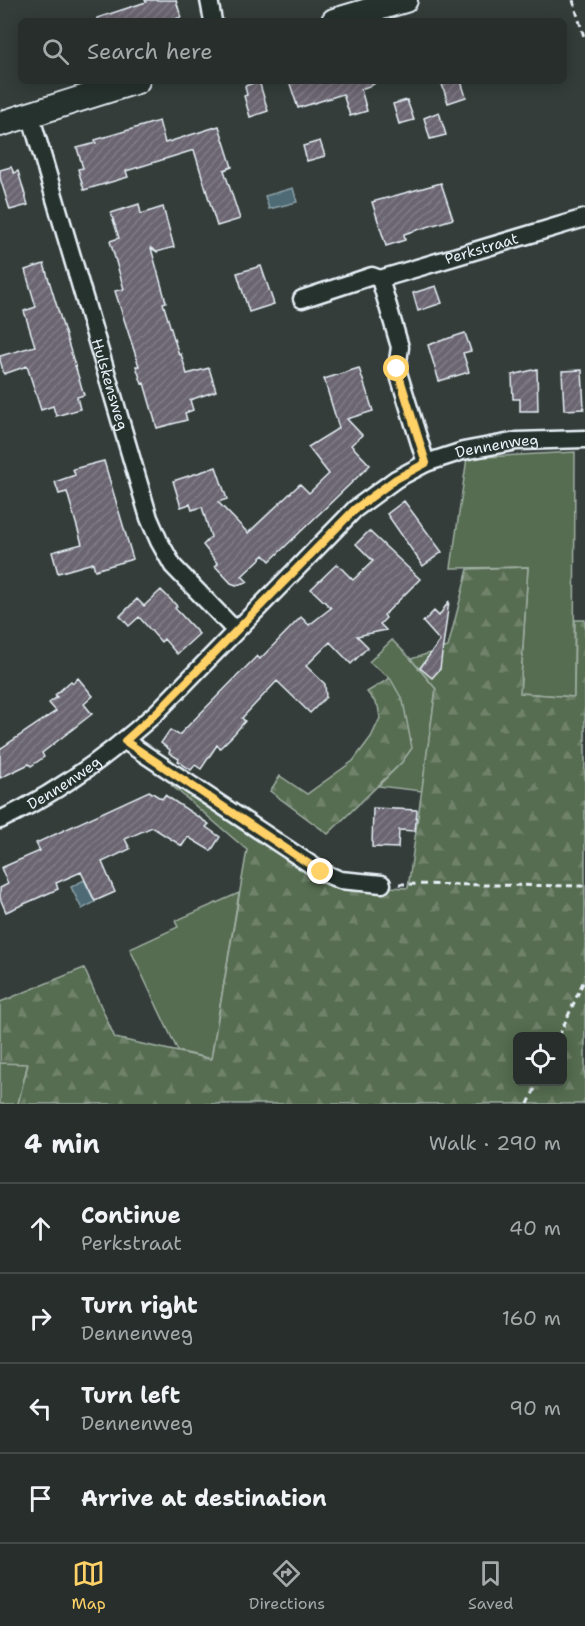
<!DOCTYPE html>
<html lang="en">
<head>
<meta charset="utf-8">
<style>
	body { margin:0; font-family:"Shantell Sans",sans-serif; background:#333a38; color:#f1f3f6 }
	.controls { position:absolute; right:18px; bottom:18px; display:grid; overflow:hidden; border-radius:9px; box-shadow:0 3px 15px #0003 }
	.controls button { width:54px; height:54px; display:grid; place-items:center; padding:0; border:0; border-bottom:2px solid #434a48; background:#272e2c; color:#f1f3f6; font:30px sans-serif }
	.stop { position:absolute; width:18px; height:18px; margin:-14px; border:4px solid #ffd166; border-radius:50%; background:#fff }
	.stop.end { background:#ffd166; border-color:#fff; box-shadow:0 2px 6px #0008 }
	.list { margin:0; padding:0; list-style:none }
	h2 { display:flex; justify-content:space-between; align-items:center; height:78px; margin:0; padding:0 24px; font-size:26px }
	h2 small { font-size:20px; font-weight:400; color:#a4a8a9 }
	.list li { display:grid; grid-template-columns:39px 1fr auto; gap:18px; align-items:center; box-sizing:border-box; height:90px; padding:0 24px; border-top:2px solid #434a48 }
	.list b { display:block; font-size:22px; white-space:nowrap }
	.list p { margin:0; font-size:20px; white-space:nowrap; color:#a4a8a9 }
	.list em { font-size:20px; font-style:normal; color:#a4a8a9 }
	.icon { flex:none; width:33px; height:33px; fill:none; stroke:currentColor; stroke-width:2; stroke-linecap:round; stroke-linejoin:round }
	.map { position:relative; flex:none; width:585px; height:1104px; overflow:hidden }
	.search { position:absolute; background:#272e2c; box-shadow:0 3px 15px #0003; left:18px; right:18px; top:18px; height:66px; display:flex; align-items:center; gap:15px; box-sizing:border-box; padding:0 21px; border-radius:9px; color:#a4a8a9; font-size:22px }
	.sheet { height:438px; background:#272e2c }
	nav { display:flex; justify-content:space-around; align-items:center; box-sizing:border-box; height:84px; border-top:2px solid #434a48; background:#272e2c; font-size:16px; color:#a4a8a9 }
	nav a { display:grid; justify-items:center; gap:3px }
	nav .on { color:#ffd166 }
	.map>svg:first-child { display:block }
</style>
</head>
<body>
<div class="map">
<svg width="585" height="1104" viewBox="0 0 585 1104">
	<defs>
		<pattern id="forest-firs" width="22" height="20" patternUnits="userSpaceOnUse" patternTransform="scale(1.5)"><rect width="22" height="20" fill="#576d51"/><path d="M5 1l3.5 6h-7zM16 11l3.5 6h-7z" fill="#6f826b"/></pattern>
		<pattern id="building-hatch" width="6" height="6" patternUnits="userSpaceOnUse" patternTransform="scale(1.5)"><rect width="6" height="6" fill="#6b6570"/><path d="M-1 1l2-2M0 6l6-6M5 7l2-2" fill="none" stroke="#807c85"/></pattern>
	</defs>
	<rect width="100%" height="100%" fill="#343d3a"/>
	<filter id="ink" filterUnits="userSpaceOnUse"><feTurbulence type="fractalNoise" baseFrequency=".0167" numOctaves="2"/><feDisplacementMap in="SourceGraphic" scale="12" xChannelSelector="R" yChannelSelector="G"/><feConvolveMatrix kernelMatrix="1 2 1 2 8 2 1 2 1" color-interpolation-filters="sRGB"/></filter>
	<g filter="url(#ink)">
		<path fill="#576d51" stroke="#a0afa4" stroke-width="1.5" d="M575,452l-1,245 -54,-4 8,-126 -77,1 16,-110z
			M392,640l19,19 25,30 -14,102 -44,-5 24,-24 -12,-84 -21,-16z
			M239,893l-28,166 -33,-8 -48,-102 48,-22 -3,-6z
			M0,1063h28l-10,41h-18z"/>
		<path fill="url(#forest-firs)" stroke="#a0afa4" stroke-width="1.5" fill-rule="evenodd" d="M528,567l-8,126 54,4 1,-77h10v484h-567l10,-40 -28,-1v-61l84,-34 31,70 96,21 36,-209 -76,-65 5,-6 144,93 48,14 40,2 28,-199 -25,-30 37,-12 20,-78zM518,1036h44v46h-44z
			M390,678l13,23 9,47 -10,14 -74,72 -58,-43 10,-15 27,18 46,-33 18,-24 9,-19 -2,-12 -11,-14z"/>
		<path fill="#4e6b74" stroke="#8ca1a9" stroke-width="1.5" d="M293,188l4,14 -28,7 -4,-13z
			M84,880l11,22 -13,7 -11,-22z"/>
		<path fill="url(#building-hatch)" stroke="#e8f1f8" stroke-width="1.5" d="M145,0h31l5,17 -11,4h-73v-3l49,-16z
			M259,81l9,30 -18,6 -6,-21 3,-1 -2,-9z
			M289,81h85v3l-13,5 6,22 -17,5 -7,-22 -45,14z
			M441,81h20l5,16 -18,6z
			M407,100l7,20 -15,4 -6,-20z
			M439,112l7,23 -16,4 -6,-21z
			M159,121l6,22 54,-17 13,41 -8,3 16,49 -23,7 -23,-76 -68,21 2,6 -44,13 -6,-21 5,-1 -6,-20 19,-5 -1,-3z
			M320,141l5,15 -18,5 -4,-15z
			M11,167l3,6 4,-2 10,34 -18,5 -10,-32v-8z
			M441,183l12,36 -49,15 1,6 -19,6 -14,-44z
			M139,204l2,10 22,-7 11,40 -17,5 -6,-4 15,54 -3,1 16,52 2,-1 6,20 22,-6 7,23 -26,9 3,10 -8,3 2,7 -30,8 -13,-45 -2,1 -6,-18h3l-24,-75 9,-2 -14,-48 9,-3 -8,-25z
			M44,264l40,131 -7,2 3,12 -24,7 -3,-10 -12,4 -14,-44 -23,8 -4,-14v-4l35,-10 -11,-35 12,-4 -11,-37z
			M261,266l13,38 -25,8 -12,-39z
			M436,286l6,17 -24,8 -5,-18z
			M465,333l6,18 -8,2 6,19 -30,9 -11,-36z
			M359,368l14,43 -26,8 15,16 -11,10 19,20 -100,96 -6,-6 -22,21 6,6 -12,3 -5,-2 -16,-17 3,-2 -15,-19 8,-8 -9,-30 -10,3 -2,-6 -9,3 -8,-26 43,-14 11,32 -9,3 30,31 52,-49 9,9 20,-19 -21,-27 31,-19 -15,-49z
			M537,369l1,42h-18v-12h-7l-1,-24z
			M582,370l2,39 -20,1 -2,-39z
			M104,461l29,98 -38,11 -2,-7 -35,10 -6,-21 30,-8 -15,-52 -8,2 -4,-12 20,-7 -2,-6z
			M404,501l38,51 -19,14 -36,-52z
			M369,531l51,48 -36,36 2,3 -6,6 6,6 -29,6 11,11 -17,17 -21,-22 -24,24 19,18 1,13 -16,16 -33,-32 -35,37 3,3 -11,13 -14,14 -3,-3 -16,24 -6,-4 -4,5 -13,-9 1,-2 -10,-6 1,-3 -9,-7 9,-13 9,5 78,-79 3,3 41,-42 8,8 22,-17 -20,-19 26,-25 16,16 20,-19 -17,-17z
			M161,590l16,16 -2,2 24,26 -22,20 -13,-15 -3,3 -22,-25 -10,9 -9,-10 17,-17 7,7z
			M449,601l-9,68 -8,9 -12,-10 20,-27 -17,-19 11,-11 5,5z
			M78,678l15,18 -9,8 8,10 -50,39 2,4 -13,9 -2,-2 -29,14v-29l56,-38 -7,-8 8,-6 -2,-2 16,-14 2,2z
			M149,791l13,8 3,-4 44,29 -3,3 14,10 -9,14 -23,-14 -6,9 -30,-19 -27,12 5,10 -28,13 13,30 -20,9 -14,-29 -25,11 2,6 -52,23 -6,-14v-10l8,-4 -7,-16 39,-17 -4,-8z
			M373,808l44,2 -2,21 -16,-1 -1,18 -26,-1z"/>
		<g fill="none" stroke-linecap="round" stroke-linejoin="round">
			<g stroke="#e8f1f8" stroke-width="21">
				<g id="street">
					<path d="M209,0l4,21"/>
					<path id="s1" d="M30,114l119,404 10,23 14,25 62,64"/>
					<path id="s2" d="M380,279l205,-61"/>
					<path d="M302,299l70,-23 8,3 20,68 -3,22 29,94"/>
					<path d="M125,741l197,131 18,8 42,4"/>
					<path id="s3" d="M0,820c58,-27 109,-65 157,-108l198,-203 41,-30 30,-16 37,-12 54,-10 68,-2"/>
				</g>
			</g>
			<g stroke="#e8f1f8" stroke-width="28">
				<path id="secondary" d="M334,21l71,-21
					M0,124l137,-43"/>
			</g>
			<path stroke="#e8f1f8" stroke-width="3" stroke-dasharray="6 4.5" stroke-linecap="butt" d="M573,0l12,40
				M399,884l186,2
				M559,1036l26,-58
				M528,1104l10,-22"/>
			<use href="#street" stroke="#26332d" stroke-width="16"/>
			<use href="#secondary" stroke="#26332d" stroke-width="24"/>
		</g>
	</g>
	<g fill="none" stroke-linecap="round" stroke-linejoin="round" filter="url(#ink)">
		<path stroke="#ffd166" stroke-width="8" d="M321,872l-196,-131 32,-29 198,-203 41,-30 30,-16 -29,-94"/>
	</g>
	<g text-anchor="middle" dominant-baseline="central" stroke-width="5" stroke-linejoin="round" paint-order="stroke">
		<g font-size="15" fill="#e8f1f8" stroke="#26332d">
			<text stroke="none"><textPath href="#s2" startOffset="106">Perkstraat</textPath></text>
			<text stroke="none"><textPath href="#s1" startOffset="282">Hulskensweg</textPath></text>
			<text stroke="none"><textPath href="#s3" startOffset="633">Dennenweg</textPath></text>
			<text stroke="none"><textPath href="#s3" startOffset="74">Dennenweg</textPath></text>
		</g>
	</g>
</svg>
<div class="controls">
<button><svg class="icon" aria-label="locate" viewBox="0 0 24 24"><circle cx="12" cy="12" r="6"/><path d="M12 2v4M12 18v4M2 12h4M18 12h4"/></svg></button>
</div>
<div class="stop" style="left:397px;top:369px"></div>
<div class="stop end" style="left:321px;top:872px"></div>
<div class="search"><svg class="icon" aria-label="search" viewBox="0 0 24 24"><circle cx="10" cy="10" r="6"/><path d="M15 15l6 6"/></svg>Search here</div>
</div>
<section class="sheet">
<h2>4 min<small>Walk · 290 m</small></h2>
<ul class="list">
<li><svg class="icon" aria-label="ahead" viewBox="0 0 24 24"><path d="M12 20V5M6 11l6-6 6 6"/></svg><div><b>Continue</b><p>Perkstraat</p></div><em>40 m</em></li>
<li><svg class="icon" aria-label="right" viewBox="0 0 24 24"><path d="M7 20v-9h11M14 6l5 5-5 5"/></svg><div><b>Turn right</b><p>Dennenweg</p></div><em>160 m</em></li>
<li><svg class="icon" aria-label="left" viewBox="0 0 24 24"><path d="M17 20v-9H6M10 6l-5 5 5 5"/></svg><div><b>Turn left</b><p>Dennenweg</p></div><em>90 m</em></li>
<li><svg class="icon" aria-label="arrive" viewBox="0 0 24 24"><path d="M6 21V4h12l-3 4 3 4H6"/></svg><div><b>Arrive at destination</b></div></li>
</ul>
</section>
<nav>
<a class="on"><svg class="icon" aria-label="map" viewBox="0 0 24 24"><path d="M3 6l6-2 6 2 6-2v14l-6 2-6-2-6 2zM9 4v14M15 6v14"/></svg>Map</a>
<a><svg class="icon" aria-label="directions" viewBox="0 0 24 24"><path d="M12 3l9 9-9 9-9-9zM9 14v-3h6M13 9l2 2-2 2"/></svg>Directions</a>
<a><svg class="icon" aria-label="saved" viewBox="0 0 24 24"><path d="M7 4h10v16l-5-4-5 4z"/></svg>Saved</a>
</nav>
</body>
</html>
